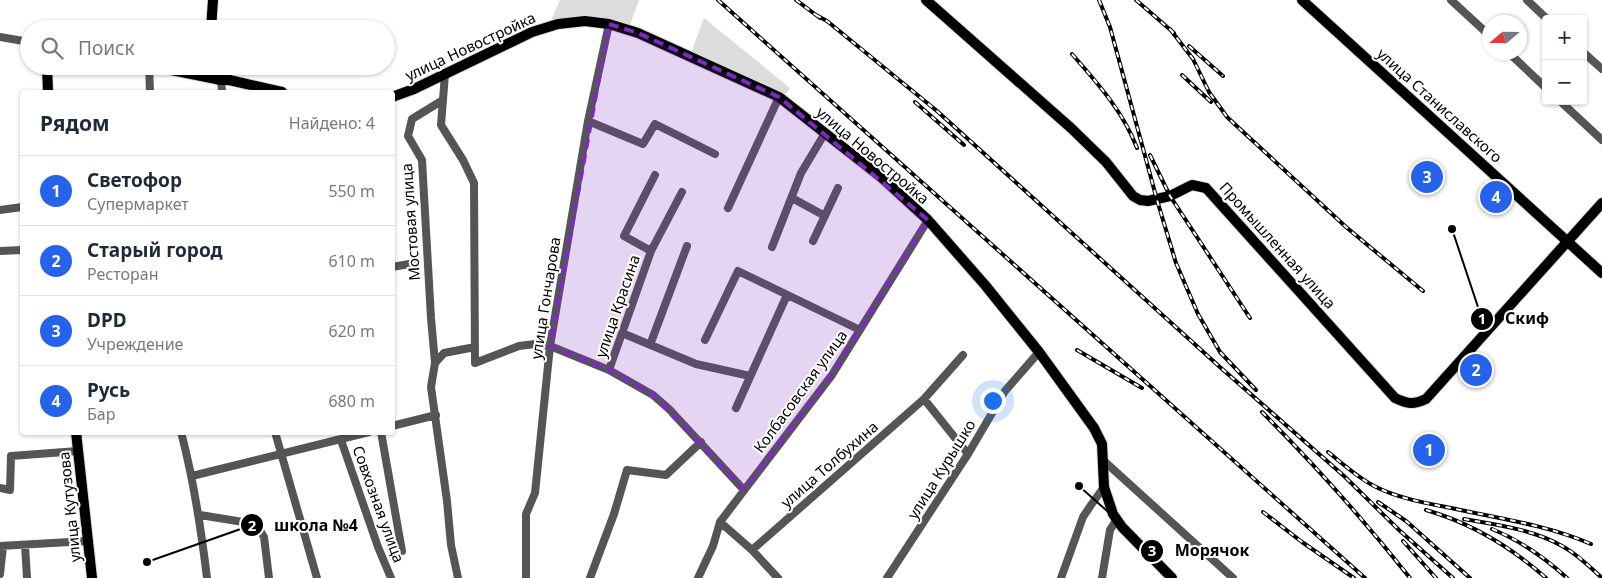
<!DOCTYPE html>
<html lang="ru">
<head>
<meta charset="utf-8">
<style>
	body { margin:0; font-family:"Noto Sans",sans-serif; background:#f6f6f7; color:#1f2937 }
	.controls { position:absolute; right:15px; top:15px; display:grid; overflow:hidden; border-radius:5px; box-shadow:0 1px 4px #0004 }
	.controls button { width:45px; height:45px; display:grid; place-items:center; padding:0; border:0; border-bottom:1px solid #e0e1e3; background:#fff; color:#1f2937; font:25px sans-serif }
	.compass { position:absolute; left:1482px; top:15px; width:45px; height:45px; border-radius:50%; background:#fff; box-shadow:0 1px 4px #0004; rotate:250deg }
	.you { position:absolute; left:992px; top:400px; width:18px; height:18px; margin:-12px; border:4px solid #fff; border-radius:50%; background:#1a73e8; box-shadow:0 0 0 8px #1a73e833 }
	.badge { display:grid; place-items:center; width:32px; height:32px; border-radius:50%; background:#2563eb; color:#fff; font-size:16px; font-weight:700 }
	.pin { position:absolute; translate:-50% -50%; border:2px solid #fff; box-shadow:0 1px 5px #0006 }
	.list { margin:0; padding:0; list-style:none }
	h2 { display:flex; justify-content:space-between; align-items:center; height:65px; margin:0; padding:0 20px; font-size:21px }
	h2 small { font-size:16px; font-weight:400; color:#747a83 }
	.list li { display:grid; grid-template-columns:32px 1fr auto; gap:15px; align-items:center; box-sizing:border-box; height:70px; padding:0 20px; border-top:1px solid #e0e1e3 }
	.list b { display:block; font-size:19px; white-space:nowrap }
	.list p { margin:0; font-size:16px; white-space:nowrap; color:#747a83 }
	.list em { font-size:16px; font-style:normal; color:#747a83 }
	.icon { flex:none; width:28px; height:28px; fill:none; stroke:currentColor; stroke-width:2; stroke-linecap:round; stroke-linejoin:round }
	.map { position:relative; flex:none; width:1602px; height:578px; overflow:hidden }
	.search { position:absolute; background:#fff; box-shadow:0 1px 4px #0004; left:20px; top:20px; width:375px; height:55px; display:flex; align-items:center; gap:12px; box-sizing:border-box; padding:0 18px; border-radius:28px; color:#747a83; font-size:19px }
	.panel { position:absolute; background:#fff; box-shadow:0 1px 4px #0004; left:20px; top:90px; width:375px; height:345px; border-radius:5px }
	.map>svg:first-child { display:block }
</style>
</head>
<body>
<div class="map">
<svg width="1602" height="578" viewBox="0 0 1602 578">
	<rect width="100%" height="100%" fill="#fff"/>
	<path fill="#dcdcdc" d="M560,0h79l-10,27 -80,-2z
		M704,18l86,70 -6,8 -93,-43z"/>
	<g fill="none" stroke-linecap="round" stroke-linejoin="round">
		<g stroke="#dbdbdb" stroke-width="12">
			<path id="major" d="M926,0l145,128 35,34 27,34 7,4 8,1 22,-5 22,-11 14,3 189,210c13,6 18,7 31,1l176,-196
				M1302,0l300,273
				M211,29l2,-29
				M47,66l1,26
				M152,66l69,14h8l53,12
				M219,66l10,14
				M392,97l22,-8 118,-57 26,-8 27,-3 24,3 29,9 141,64 102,80 47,43 57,65 54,67 55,76 8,16 2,43 9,27 9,13 50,51
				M76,432l16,146"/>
		</g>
		<path stroke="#555" stroke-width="8" d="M1451,0l39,36
			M1527,0l20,19
			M0,37l29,5
			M1508,52l38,36
			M1583,52l19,17
			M149,66l1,26
			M445,74l-4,51 22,35 11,23 1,180 44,-17 16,-2 15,2 59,24 44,25 16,14 75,81
			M221,80l1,12
			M1560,101l42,39
			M588,121l55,23 12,-20 60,30
			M792,198l33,18
			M728,208l51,-111
			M0,210l22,-3
			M813,241l25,-53
			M772,247l29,-74 24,-40
			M0,251l22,-1
			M651,251l-27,-15 31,-61
			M392,267l23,-4
			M622,333l74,31 54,12
			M705,340l33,-69 122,59
			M650,345l37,-99
			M435,363l-4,-45 -9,-158 -14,-24 4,-17 31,-19
			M609,370l42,-119 31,-59
			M924,399l44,55
			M736,408l51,-113
			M392,426l44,-11
			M181,432c13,49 20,96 26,146
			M275,432l42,146
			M381,432l21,119
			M341,440l37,107 13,31
			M1104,461l129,117
			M192,476l177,-44
			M0,488l10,2 1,-34 67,-5
			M200,515l56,9 8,13 5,41
			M720,522l32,28 26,28
			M25,545l2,33
			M0,546l87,-5
			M752,550l172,-151 39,-44
			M0,574l3,-28
			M458,578l-7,-33 -4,-44 -16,-114 4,-24 9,-10 31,-6
			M526,578v-64l9,-21 15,-147 38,-225 21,-97
			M590,578l24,-64 13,-44 39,5 35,-33
			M698,578l15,-32 7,-24 112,-147 96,-155
			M887,578l81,-124 37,-63 34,-39
			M1061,578l22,-61 8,-12 13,-18
			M1102,578l8,-48 7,-11"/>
		<use href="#major" stroke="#000" stroke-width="10"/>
		<g stroke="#000" stroke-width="4">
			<path id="rail" d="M718,0l647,578
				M796,0l24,18
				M1099,0l11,27 47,173 19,63 22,51 22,38 36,38
				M1136,0l38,33
				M816,15l11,6 110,90 284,257 123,108 55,54 54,48
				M1170,29l23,30 16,33 18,25 119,110 77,64
				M1189,46l34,30
				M1072,54c26,30 51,57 65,94
				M1182,75l29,27
				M915,102l49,43
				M1150,155l20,41 80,122
				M1077,350l65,38
				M1262,412c53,53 102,108 148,166
				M1328,452c15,12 29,25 46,34 23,12 51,17 77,22 46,10 96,17 140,36
				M1378,502l28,19 64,57
				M1426,510c45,13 85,37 120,68
				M1263,512l39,30 52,36
				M1464,519c33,6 68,10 98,27 15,8 28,21 40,32
				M1492,529c29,12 52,28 75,49
				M1403,541l33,37"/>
		</g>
		<use href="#rail" stroke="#fff" stroke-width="2" stroke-dasharray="5.5" stroke-linecap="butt"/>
	</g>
	<path fill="#7b2cbf" fill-opacity="0.2" stroke="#7b2cbf" stroke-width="4" stroke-dasharray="10 6" stroke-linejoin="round" d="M609,24l29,9 141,64 149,123 -96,155 -88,115 -91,-95 -44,-25 -59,-24z"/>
	<g text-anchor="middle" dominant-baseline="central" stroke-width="4" stroke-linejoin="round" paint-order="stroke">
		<g font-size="15" fill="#000" stroke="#fff">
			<text transform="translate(470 46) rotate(-25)">улица Новостройка</text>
			<text transform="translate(1440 105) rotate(42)">улица Станиславского</text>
			<text transform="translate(873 155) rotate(40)">улица Новостройка</text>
			<text transform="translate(410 222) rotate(-94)">Мостовая улица</text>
			<text transform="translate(1278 245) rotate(48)">Промышленная улица</text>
			<text transform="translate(545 298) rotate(-81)">улица Гончарова</text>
			<text transform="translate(617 306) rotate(-71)">улица Красина</text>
			<text transform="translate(800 391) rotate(-54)">Колбасовская улица</text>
			<text transform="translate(829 464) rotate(-41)">улица Толбухина</text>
			<text transform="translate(941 469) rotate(-58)">улица Курышко</text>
			<text transform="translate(379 504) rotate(70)">Совхозная улица</text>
			<text transform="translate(69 507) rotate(-96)">улица Кутузова</text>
		</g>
	</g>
	<path fill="none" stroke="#000" stroke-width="2" d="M1452 229L1482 319M147 562L252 525M1079 486L1152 551"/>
	<g fill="#000" stroke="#fff" stroke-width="2">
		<circle cx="1452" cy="229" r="5"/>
		<circle cx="147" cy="562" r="5"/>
		<circle cx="1079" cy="486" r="5"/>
		<circle cx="1482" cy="319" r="12"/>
		<circle cx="252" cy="525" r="12"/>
		<circle cx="1152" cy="551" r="12"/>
	</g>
	<g font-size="15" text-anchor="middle" font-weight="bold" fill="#fff">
		<text x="1482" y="324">1</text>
		<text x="252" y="531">2</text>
		<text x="1152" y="556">3</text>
	</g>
	<g font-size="16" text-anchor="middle" font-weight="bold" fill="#000" stroke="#fff" stroke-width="4" stroke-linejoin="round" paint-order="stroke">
		<text x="1527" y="324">Скиф</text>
		<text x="316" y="531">школа №4</text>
		<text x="1212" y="556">Морячок</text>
	</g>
</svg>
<div class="controls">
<button>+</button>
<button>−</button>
</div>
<svg class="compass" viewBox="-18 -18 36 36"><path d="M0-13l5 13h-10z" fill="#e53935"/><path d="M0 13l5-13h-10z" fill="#747a83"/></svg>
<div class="you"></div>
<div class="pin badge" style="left:1429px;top:450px">1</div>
<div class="pin badge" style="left:1476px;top:370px">2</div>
<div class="pin badge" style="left:1427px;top:177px">3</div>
<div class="pin badge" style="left:1496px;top:197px">4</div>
<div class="search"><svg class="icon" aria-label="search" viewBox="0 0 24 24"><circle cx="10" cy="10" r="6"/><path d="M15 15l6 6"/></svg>Поиск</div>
<section class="panel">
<h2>Рядом<small>Найдено: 4</small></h2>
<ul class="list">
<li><span class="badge">1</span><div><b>Светофор</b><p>Супермаркет</p></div><em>550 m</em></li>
<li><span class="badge">2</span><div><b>Старый город</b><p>Ресторан</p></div><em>610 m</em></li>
<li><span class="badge">3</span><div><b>DPD</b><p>Учреждение</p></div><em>620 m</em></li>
<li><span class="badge">4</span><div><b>Русь</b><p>Бар</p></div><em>680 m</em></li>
</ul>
</section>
</div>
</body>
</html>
